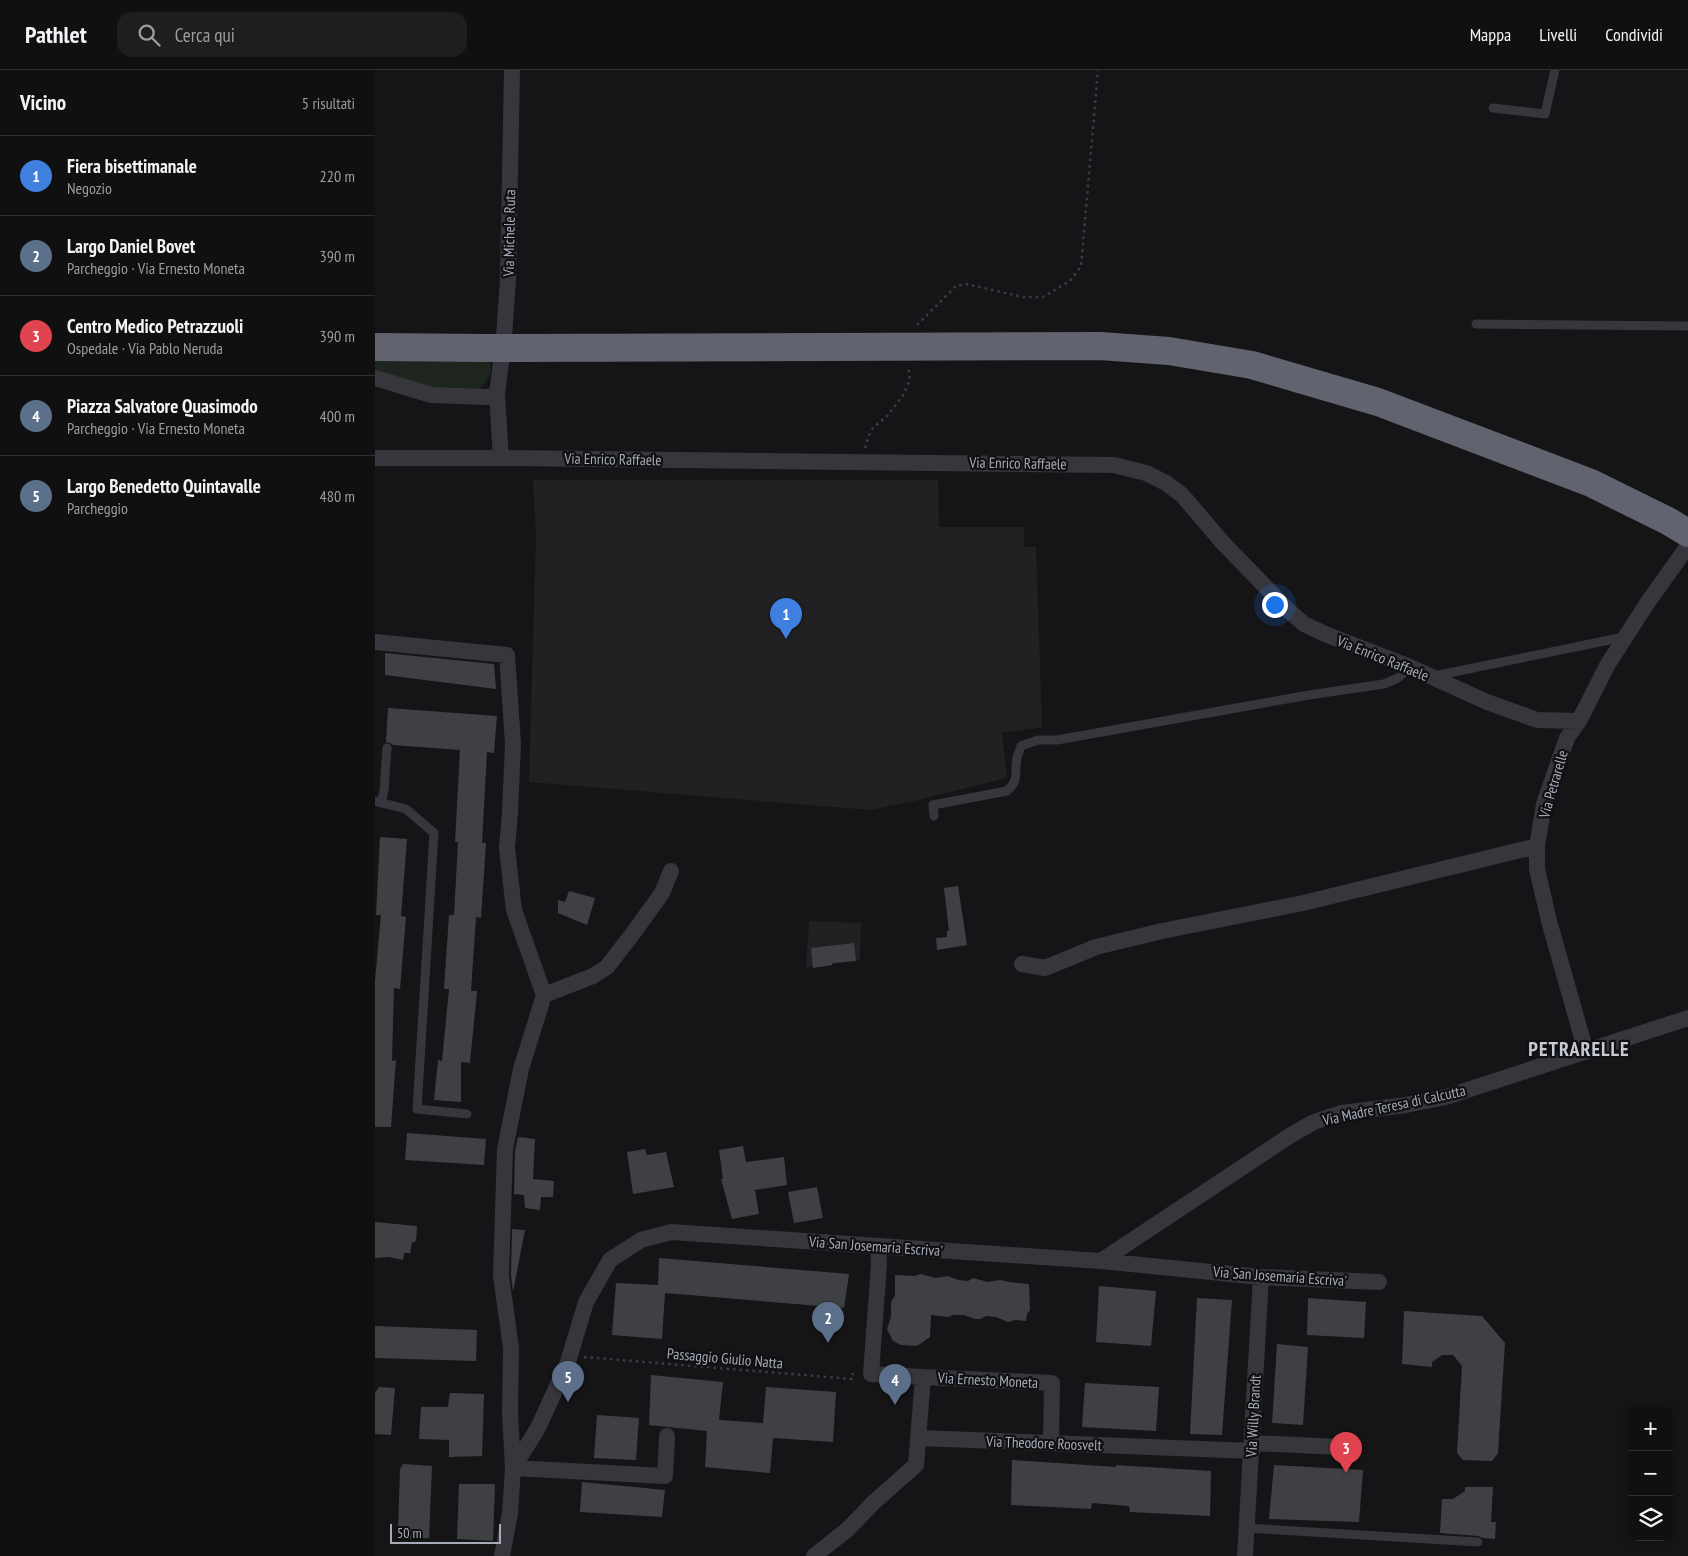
<!DOCTYPE html>
<html lang="it">
<head>
<meta charset="utf-8">
<style>
	body { margin:0; font-family:"PT Sans Narrow",sans-serif; background:#1e1e1f; color:#f1f3f6 }
	.controls { position:absolute; right:15px; bottom:15px; display:grid; overflow:hidden; border-radius:10px; box-shadow:0 2px 8px #0003 }
	.controls button { width:45px; height:45px; display:grid; place-items:center; padding:0; border:0; border-bottom:1px solid #303031; background:#101011; color:#f1f3f6; font:25px sans-serif }
	.scale { position:absolute; left:15px; bottom:12px; width:111px; box-sizing:border-box; padding-left:5px; border:2px solid #a6abb8; border-top:0; font-size:14px; line-height:18px; white-space:nowrap; color:#a6abb8; -webkit-text-stroke:4px #101012; paint-order:stroke }
	.you { position:absolute; left:899px; top:534px; width:18px; height:18px; margin:-12px; border:4px solid #fff; border-radius:50%; background:#1a73e8; box-shadow:0 0 0 8px #1a73e833 }
	.badge { display:grid; place-items:center; width:32px; height:32px; border-radius:50%; background:#febc26; color:#fff; font-size:16px; font-weight:700 }
	.pin { position:absolute; translate:-50% -41px; filter:drop-shadow(0 1px 2px #0008) }
	.pin::after { content:''; position:absolute; top:26px; width:18px; height:15px; background:inherit; clip-path:polygon(0 0,100% 0,50% 100%) }
	.list { margin:0; padding:0; list-style:none }
	h2 { display:flex; justify-content:space-between; align-items:center; height:65px; margin:0; padding:0 20px; font-size:21px }
	h2 small { font-size:16px; font-weight:400; color:#9c9d9f }
	.list li { display:grid; grid-template-columns:32px 1fr auto; gap:15px; align-items:center; box-sizing:border-box; height:80px; padding:0 20px; border-top:1px solid #303031 }
	.list b { display:block; font-size:19px; white-space:nowrap }
	.list p { margin:0; font-size:16px; white-space:nowrap; color:#9c9d9f }
	.list em { font-size:16px; font-style:normal; color:#9c9d9f }
	.icon { flex:none; width:28px; height:28px; fill:none; stroke:currentColor; stroke-width:2; stroke-linecap:round; stroke-linejoin:round }
	.map { position:relative; flex:none; width:1313px; height:1486px; overflow:hidden }
	header { display:flex; align-items:center; gap:30px; box-sizing:border-box; height:70px; padding:0 25px; background:#101011; border-bottom:1px solid #303031 }
	header strong { font-size:24px }
	nav { display:flex; gap:28px; margin-inline-start:auto; font-size:18px }
	.search { width:350px; height:45px; background:#1e1e1f; display:flex; align-items:center; gap:12px; box-sizing:border-box; padding:0 18px; border-radius:15px; color:#9c9d9f; font-size:19px }
	main { display:flex }
	aside { flex:1; background:#101011 }
	.map>svg:first-child { display:block }
</style>
</head>
<body>
<header>
<strong>Pathlet</strong>
<div class="search"><svg class="icon" aria-label="search" viewBox="0 0 24 24"><circle cx="10" cy="10" r="6"/><path d="M15 15l6 6"/></svg>Cerca qui</div>
<nav><a>Mappa</a><a>Livelli</a><a>Condividi</a></nav>
</header>
<main>
<aside>
<h2>Vicino<small>5 risultati</small></h2>
<ul class="list">
<li><span class="badge" style="background:#3f7fe0">1</span><div><b>Fiera bisettimanale</b><p>Negozio</p></div><em>220 m</em></li>
<li><span class="badge" style="background:#5c6f8a">2</span><div><b>Largo Daniel Bovet</b><p>Parcheggio · Via Ernesto Moneta</p></div><em>390 m</em></li>
<li><span class="badge" style="background:#e0444e">3</span><div><b>Centro Medico Petrazzuoli</b><p>Ospedale · Via Pablo Neruda</p></div><em>390 m</em></li>
<li><span class="badge" style="background:#5c6f8a">4</span><div><b>Piazza Salvatore Quasimodo</b><p>Parcheggio · Via Ernesto Moneta</p></div><em>400 m</em></li>
<li><span class="badge" style="background:#5c6f8a">5</span><div><b>Largo Benedetto Quintavalle</b><p>Parcheggio</p></div><em>480 m</em></li>
</ul>
</aside>
<div class="map">
<svg width="1313" height="1486" viewBox="0 0 1313 1486">
	<rect width="100%" height="100%" fill="#151517"/>
	<path fill="#212124" d="M158,410h405l1,47h85v20h12l6,180 -40,6 5,45 -93,23 -44,9 -341,-28 7,-246z
		M434,851l52,2 -1,37 -54,8z"/>
	<path fill="#1d251e" d="M0,286l114,5c6,14 -3,20 -12,31l-48,-4 -54,-14z"/>
	<path fill="#3f4044" d="M10,583l109,11 2,25 -111,-14z
		M13,638l109,8 -3,37 -7,-1 -5,91h4l-5,75 -5,-1 -5,74h6l-7,72 -9,-1v40l-27,-2 4,-40 4,1 7,-72h-5l5,-74h5l4,-73h-3l5,-92 -67,-5 -3,-2 -4,-1z
		M5,767l27,2 -6,77 5,1 -6,72 -6,-1 -2,73 4,-1 -5,67h-16v-146l6,-66h-5z
		M583,816l9,59 -30,5 -1,-12 11,-1v-6h2l-5,-43z
		M194,821l26,7 -8,27 -29,-12v-13l7,2z
		M479,873l2,18 -24,2v2l-19,3 -2,-20z
		M32,1063l79,6 -2,26 -79,-5z
		M143,1067l17,2 -2,40 21,2 -1,16h-12l-1,13 -15,-2 -1,-13 -10,-1 1,-43z
		M368,1076l3,16 38,-5 3,28 -32,5 4,24 -27,5 -11,-40h2l-4,-29z
		M270,1079l2,6 19,-3 8,35 -41,7 -6,-42z
		M442,1117l6,31 -29,5 -6,-31z
		M0,1152l42,4 -1,15 -4,2 -2,10h-6l-1,7 -14,-3 -14,1z
		M137,1159l13,1 -12,62 -2,-17z
		M284,1188l190,16 -5,34 -179,-15 -3,46 -50,-4 4,-52 42,2z
		M546,1204l14,4 13,-2 10,4 10,1 5,-3 15,4 12,-2 9,2 20,2 1,26 -3,4 -1,7 -11,-1 -7,2 -12,-5 -10,-1 -5,3h-6l-11,-4h-11l-5,2 -17,-2 -1,22 -13,9 -16,-1 -8,-4 -6,-12 4,-12v-15l4,-6v-21l20,1z
		M724,1216l57,5 -5,55 -55,-4z
		M822,1228l35,2 -10,135 -32,-1z
		M933,1228l58,4 -2,36 -57,-3z
		M1029,1241l78,5 23,27 -7,110 -6,8 -29,-1 -6,-7 5,-87 -9,-11h-11l-10,7v5l-30,-3z
		M0,1256l102,4 -1,31 -101,-3z
		M902,1274l31,3 -5,78 -31,-2z
		M276,1305l72,7 -4,38 44,3 3,-36 70,5 -3,50 -60,-4 -3,35 -65,-6 2,-36 -58,-6z
		M710,1313l74,4 -3,44 -74,-4z
		M4,1317l16,1 -4,47 -16,-1v-41z
		M75,1323l34,1 -2,62 -33,1v-17l-30,-1 2,-32h27z
		M222,1345l42,3 -3,42 -42,-2z
		M637,1390l104,7v-2l95,6 -1,45 -80,-4 -1,-6 -37,-3 -1,6 -80,-4z
		M28,1394l29,2 -3,72 -28,1 -3,-7 2,-63z
		M899,1395l89,5 -4,52 -90,-3z
		M207,1412l83,8 -3,27 -82,-5z
		M84,1414h36l-2,57 -36,-2z
		M1090,1417h28l-2,35h5l-1,17 -12,-1 -5,-2 -38,-3 2,-34h11l12,-8z"/>
	<g fill="none" stroke-linecap="round" stroke-linejoin="round">
		<path stroke="#3c3d43" stroke-width="2.5" stroke-dasharray="2.5 4" stroke-linecap="butt" d="M542,255l39,-39 10,-2 57,13h20l27,-16 11,-15 17,-196
			M490,378l4,-13 4,-7 14,-12 15,-19 8,-17 -2,-14
			M209,1287l268,22 1,-6"/>
		<path stroke="#36363c" stroke-width="9" d="M1118,38l52,6 10,-44
			M1101,254l212,2
			M1059,606l190,-39
			M0,731l31,8 28,24 -17,276 50,5
			M6,733l3,-12 3,-43
			M559,746l-1,-11 74,-14c13,-11 7,-19 10,-33 1,-4 3,-8 4,-12l17,-6h19l252,-45 75,-11 14,-6 12,-11
			M872,1458l231,14"/>
		<path stroke="#36363c" stroke-width="16" d="M0,308l56,17 55,2 11,-2
			M0,388h126l613,7 32,8 20,10 16,12 41,48 65,67 16,14 21,10 85,33 77,35 50,18 42,1
			M126,388l-4,-63 7,-58 4,-58 4,-209
			M0,572l132,13 6,89 -3,68 -3,36 7,62 30,85 -23,74 -16,80 -4,127 10,72 -1,65 3,55 152,8 2,-40
			M647,894l23,4 51,-21 66,-16 141,-28 234,-57
			M169,925l49,-19 14,-9 27,-35 28,-39 9,-22
			M1211,982l-37,-131 -12,-52v-23l7,-42 23,-66 12,-17 29,-57 40,-62 40,-56
			M503,1176l1,18 -8,110 52,3
			M726,1191l190,-126 23,-13 27,-9 65,-8 40,-8 242,-79
			M544,1368l333,13
			M877,1373l87,4
			M127,1486l8,-43 3,-45 25,-40 30,-66 18,-60 24,-42 31,-20 30,-8 430,29 160,16 118,5
			M439,1486l34,-27 26,-27 42,-37 7,-88 129,6 -1,60
			M870,1486l16,-279"/>
		<path stroke="#61646e" stroke-width="28" d="M0,277l110,1
			M137,278l588,-2 69,5 83,14 126,37 213,81 77,38 20,12"/>
		<path stroke="#61646e" stroke-width="28" d="M110,278h27"/>
	</g>
	<g text-anchor="middle" dominant-baseline="central" stroke-width="4.5" stroke-linejoin="round" paint-order="stroke">
		<g font-size="15" fill="#a6abb8" stroke="#101012">
			<text transform="translate(134 163) rotate(-89)">Via Michele Ruta</text>
			<text transform="translate(238 389) rotate(1)">Via Enrico Raffaele</text>
			<text transform="translate(643 393) rotate(1)">Via Enrico Raffaele</text>
			<text transform="translate(1008 588) rotate(22)">Via Enrico Raffaele</text>
			<text transform="translate(1178 714) rotate(-74)">Via Petrarelle</text>
			<text transform="translate(1019 1035) rotate(-12)">Via Madre Teresa di Calcutta</text>
			<text transform="translate(501 1176) rotate(4)">Via San Josemaria Escriva'</text>
			<text transform="translate(905 1206) rotate(4)">Via San Josemaria Escriva'</text>
			<text transform="translate(350 1288) rotate(5)">Passaggio Giulio Natta</text>
			<text transform="translate(613 1310) rotate(3)">Via Ernesto Moneta</text>
			<text transform="translate(878 1346) rotate(-87)">Via Willy Brandt</text>
			<text transform="translate(669 1373) rotate(2)">Via Theodore Roosvelt</text>
		</g>
		<g font-size="20" font-weight="bold" letter-spacing="1" fill="#c7cad4" stroke="#101012">
			<text x="1204" y="979">PETRARELLE</text>
		</g>
	</g>
</svg>
<div class="controls">
<button>+</button>
<button>−</button>
<button><svg class="icon" aria-label="layers" viewBox="0 0 24 24"><path d="M12 4l9 5-9 5-9-5zM3 14l9 5 9-5"/></svg></button>
</div>
<div class="scale">50 m</div>
<div class="you"></div>
<div class="pin badge" style="left:411px;top:569px;background:#3f7fe0">1</div>
<div class="pin badge" style="left:453px;top:1273px;background:#5c6f8a">2</div>
<div class="pin badge" style="left:971px;top:1403px;background:#e0444e">3</div>
<div class="pin badge" style="left:520px;top:1335px;background:#5c6f8a">4</div>
<div class="pin badge" style="left:193px;top:1332px;background:#5c6f8a">5</div>
</div>
</main>
</body>
</html>
